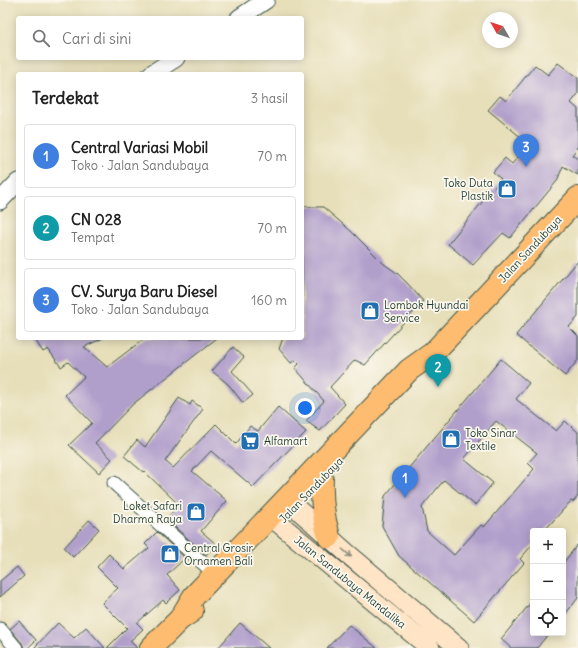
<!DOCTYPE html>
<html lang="id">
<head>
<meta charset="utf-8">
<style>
	body { margin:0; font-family:Delius,sans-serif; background:#f2f2f2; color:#222 }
	.controls { position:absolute; right:12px; bottom:12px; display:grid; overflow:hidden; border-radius:4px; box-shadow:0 2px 10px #0003 }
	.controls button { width:36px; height:36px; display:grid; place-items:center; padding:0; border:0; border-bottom:1px solid #e0e0e0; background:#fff; color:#222; font:20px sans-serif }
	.compass { position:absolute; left:482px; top:12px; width:36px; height:36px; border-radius:50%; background:#fff; box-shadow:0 2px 10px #0003; rotate:310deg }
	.you { position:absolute; left:305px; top:408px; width:14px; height:14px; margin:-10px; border:3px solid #fff; border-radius:50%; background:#1a73e8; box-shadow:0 0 0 6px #1a73e833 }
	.badge { display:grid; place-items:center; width:26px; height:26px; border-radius:50%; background:#0b8043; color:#fff; font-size:13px; font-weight:700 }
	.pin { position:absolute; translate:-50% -33px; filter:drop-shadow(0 1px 2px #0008) }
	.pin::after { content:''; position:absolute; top:21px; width:14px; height:12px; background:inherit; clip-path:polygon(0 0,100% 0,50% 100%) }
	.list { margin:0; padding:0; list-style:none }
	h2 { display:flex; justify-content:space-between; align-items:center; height:52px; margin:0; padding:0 16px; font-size:17px }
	h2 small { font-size:13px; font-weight:400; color:#767676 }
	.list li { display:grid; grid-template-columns:26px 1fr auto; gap:12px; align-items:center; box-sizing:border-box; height:64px; margin:0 8px 8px; padding:0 8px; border:1px solid #e0e0e0; border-radius:4px }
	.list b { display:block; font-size:15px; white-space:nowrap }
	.list p { margin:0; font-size:13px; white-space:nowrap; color:#767676 }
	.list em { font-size:13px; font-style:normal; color:#767676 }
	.icon { flex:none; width:22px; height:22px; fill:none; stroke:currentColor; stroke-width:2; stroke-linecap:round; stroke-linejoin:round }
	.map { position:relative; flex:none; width:578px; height:648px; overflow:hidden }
	.search { position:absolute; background:#fff; box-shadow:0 2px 10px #0003; left:16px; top:16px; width:288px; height:44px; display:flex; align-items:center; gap:10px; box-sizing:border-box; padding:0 14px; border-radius:4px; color:#767676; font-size:15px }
	.panel { position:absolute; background:#fff; box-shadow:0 2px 10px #0003; left:16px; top:72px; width:288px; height:268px; border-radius:4px }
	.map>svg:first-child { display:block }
</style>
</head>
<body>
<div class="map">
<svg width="578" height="648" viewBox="0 0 578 648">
	<rect width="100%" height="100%" fill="#fbf7ec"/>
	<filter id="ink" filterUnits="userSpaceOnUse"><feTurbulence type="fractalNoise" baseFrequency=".025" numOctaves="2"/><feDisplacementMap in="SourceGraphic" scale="8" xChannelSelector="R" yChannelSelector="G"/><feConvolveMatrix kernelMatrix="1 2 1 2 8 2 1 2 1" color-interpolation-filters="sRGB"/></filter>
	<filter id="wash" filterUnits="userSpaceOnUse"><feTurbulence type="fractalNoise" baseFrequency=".012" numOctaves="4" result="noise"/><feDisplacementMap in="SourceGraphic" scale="16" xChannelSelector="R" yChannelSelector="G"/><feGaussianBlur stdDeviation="0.9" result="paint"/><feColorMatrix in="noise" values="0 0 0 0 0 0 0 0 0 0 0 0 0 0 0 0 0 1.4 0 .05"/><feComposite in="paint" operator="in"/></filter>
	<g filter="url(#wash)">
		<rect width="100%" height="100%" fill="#e7dfb9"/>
		<g id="blocks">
			<path fill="#b09ecb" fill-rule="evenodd" d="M558,63l20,15v16l-7,9 7,6v38l-6,8 6,4v16l-15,-9 -6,15 -47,57 -7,-5 -30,32 -25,-21 53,-65 -8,-7 12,-14 7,6 17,-20 -41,-34 12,-14 6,5 29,-36 13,10z
				M302,205l10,2h11l29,25 32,32 13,9 11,11 15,17 -58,64 -10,-5 -25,27 15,17 -25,27 -14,-10 18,-20 -29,-33 4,-4 -4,-4 -4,3 -12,-14 4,-11h19z
				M578,261v56l-9,10 9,9v24l-13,16 -49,-41z
				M34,338h69l-19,9 23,20 38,-29h72l-84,66 -38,39 17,16 -13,14 -30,-28 23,-22 -27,-28 19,-18 -16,-15 -7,5 -13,-18 -5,3z
				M233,347l11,10 -12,14 21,24 -10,8 -14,-18 -17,-14z
				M501,359l28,24 -13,16 40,32 9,-10 13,11v64l-5,6 -2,-1 -27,30h-11v13l-13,15 4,4 -50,58 -75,-65 -17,-30 3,-30zM496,421l41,32 -9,10 6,6 -50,58 -3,-2 -27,30 -27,-24 -5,-24 22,-27 31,25 18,-22 -29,-24z
				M179,398l11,7 2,-4 11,8 -38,52 8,7 43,-44 20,20 14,-18 8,5 20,-24 28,25 -53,55 -42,-36 -19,20 35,30 -26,30 15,13 -10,11 -40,-36 13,-14 -35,-34 -1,1 -19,-16 13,-16 8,7z
				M89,520l10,9 -26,28 -9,-9z
				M157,532l28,26 -18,17 13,15 -14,13 -3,-3 -26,23 6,6 -13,12 7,7h-30l20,-20 -25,-25 16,-15 -21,-21 12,-13 15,15 25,-21 -4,-4z
				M578,544v54l-15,19v-54z
				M17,567l7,9 -24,21v-16z
				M533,600v33h16l-12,15h-26l-10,-9z
				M19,621l17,19 -8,8h-4l-2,-5 -12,-14z
				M58,623l16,15 12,-11 19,21h-71z
				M240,623l29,25h-51z
				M349,625l28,23h-50z"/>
		</g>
	</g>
	<g filter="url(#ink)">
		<use href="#blocks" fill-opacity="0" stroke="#3d5548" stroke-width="1"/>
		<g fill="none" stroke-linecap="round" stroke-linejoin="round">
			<g stroke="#3d5548" stroke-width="15">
				<path id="minor" d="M114,483l101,91
					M0,629l16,19"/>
			</g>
			<g stroke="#3d5548" stroke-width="19">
				<path id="tertiary" d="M239,18l27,-18
					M151,74l25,-16
					M0,201l18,-19"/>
			</g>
			<g stroke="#3d5548" stroke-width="21">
				<path id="secondary" d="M286,499l62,55 111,94
					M270,516l160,132"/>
			</g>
			<g stroke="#3d5548" stroke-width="24">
				<path id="trunk" d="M322,478c-1,21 1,39 7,59
					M180,619l14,-23 215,-226 24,-17 145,-155
					M151,648l29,-29 12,-8"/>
			</g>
			<use href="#minor" stroke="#fff" stroke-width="13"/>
			<use href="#tertiary" stroke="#fff" stroke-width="17"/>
			<use href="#secondary" stroke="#ffe4c6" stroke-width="19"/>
			<use href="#trunk" stroke="#febc70" stroke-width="22"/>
		</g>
		<defs><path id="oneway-shaft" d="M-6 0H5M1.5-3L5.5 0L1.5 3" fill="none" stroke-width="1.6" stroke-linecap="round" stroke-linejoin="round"/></defs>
		<use stroke="#8f907d" href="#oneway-shaft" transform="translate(347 553) rotate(41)"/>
	</g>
	<defs>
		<g id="shop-square" transform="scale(1)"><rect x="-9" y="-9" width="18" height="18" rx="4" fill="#1f6fb2" stroke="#fbf7ec"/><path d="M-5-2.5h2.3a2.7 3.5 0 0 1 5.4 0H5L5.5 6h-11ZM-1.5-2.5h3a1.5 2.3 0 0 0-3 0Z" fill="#fff"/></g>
		<g id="supermarket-square" transform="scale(1)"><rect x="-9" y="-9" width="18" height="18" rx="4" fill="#1f6fb2" stroke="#fbf7ec"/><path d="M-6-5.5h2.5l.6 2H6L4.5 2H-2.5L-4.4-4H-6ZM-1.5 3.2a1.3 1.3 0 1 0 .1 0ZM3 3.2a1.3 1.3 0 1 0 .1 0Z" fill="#fff"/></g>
	</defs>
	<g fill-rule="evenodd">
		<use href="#shop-square" x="507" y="189"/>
		<use href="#shop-square" x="370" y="311"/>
		<use href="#shop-square" x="451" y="439"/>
		<use href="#supermarket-square" x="250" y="441"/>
		<use href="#shop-square" x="196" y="512"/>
		<use href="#shop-square" x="170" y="554"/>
	</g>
	<g text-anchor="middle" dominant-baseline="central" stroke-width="3.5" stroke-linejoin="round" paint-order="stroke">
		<g font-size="11" fill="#1f3d34" stroke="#fbf7ec" text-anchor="start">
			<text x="493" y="183" text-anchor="end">Toko Duta<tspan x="493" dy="13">Plastik</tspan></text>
			<text x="384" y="305">Lombok Hyundai<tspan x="384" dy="13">Service</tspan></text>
			<text x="465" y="433">Toko Sinar<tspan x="465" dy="13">Textile</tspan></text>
			<text x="264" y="441">Alfamart</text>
			<text x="182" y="506" text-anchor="end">Loket Safari<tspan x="182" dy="13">Dharma Raya</tspan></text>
			<text x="184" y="548">Central Grosir<tspan x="184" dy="13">Ornamen Bali</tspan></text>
		</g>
		<g font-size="11" fill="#1f3d34" stroke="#fbf7ec">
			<text transform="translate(530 249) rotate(-47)">Jalan Sandubaya</text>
			<text transform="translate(311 490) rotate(-46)">Jalan Sandubaya</text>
			<text transform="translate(350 582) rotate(39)">Jalan Sandubaya Mandalika</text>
		</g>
	</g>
</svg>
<div class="controls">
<button>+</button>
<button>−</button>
<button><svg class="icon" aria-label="locate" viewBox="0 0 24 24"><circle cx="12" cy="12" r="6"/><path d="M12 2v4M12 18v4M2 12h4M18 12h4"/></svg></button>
</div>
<svg class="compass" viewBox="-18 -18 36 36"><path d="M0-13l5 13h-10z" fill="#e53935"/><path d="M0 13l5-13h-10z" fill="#767676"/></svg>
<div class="you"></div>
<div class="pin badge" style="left:405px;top:498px;background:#3f7fe0">1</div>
<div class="pin badge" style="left:438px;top:387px;background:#0f9aa8">2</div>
<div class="pin badge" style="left:526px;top:167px;background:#3f7fe0">3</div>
<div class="search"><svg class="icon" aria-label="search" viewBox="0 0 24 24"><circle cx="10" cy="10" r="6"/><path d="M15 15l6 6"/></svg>Cari di sini</div>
<section class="panel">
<h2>Terdekat<small>3 hasil</small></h2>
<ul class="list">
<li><span class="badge" style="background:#3f7fe0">1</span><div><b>Central Variasi Mobil</b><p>Toko · Jalan Sandubaya</p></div><em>70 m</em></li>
<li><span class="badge" style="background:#0f9aa8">2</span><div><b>CN 028</b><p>Tempat</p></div><em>70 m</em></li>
<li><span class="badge" style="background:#3f7fe0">3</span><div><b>CV. Surya Baru Diesel</b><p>Toko · Jalan Sandubaya</p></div><em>160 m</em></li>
</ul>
</section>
</div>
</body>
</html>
